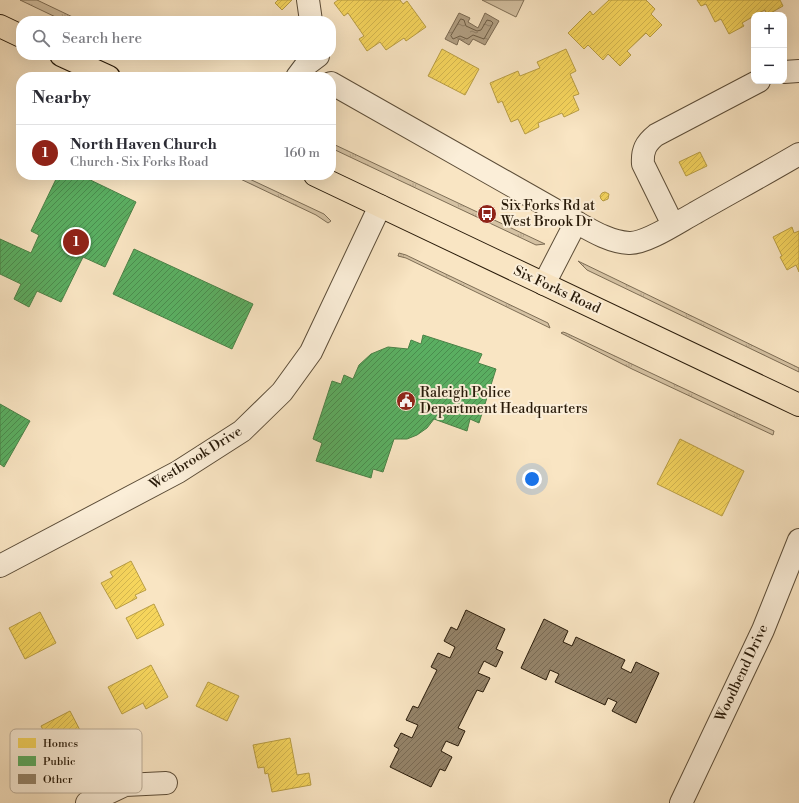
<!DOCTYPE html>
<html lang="en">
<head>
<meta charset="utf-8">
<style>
	body { margin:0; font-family:"Libre Bodoni",serif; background:#f7f7f7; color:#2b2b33 }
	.controls { position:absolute; right:12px; top:12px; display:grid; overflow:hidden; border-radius:8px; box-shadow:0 4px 16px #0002 }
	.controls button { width:36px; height:36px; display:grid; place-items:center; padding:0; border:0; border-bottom:1px solid #e1e1e2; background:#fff; color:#2b2b33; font:20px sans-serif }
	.you { position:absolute; left:532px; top:479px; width:14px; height:14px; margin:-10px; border:3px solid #fff; border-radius:50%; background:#1a73e8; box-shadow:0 0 0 6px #1a73e833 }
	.badge { display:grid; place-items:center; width:26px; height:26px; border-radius:50%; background:#8f2418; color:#fff; font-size:13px; font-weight:700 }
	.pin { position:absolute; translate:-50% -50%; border:2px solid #fff; box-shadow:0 1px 4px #0006 }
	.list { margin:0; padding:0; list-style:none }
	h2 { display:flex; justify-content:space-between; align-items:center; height:52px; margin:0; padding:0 16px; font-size:17px }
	h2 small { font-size:13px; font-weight:400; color:#7c7c81 }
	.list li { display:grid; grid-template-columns:26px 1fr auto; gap:12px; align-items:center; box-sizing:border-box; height:56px; padding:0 16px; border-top:1px solid #e1e1e2 }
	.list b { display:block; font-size:15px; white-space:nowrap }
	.list p { margin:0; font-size:13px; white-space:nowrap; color:#7c7c81 }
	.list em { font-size:13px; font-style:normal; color:#7c7c81 }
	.icon { flex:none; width:22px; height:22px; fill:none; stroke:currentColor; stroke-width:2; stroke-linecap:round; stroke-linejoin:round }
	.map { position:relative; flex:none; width:799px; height:803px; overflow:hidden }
	.search { position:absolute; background:#fff; box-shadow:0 4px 16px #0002; left:16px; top:16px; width:320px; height:44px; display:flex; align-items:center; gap:10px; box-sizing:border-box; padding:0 14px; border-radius:16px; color:#7c7c81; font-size:15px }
	.panel { position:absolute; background:#fff; box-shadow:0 4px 16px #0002; left:16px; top:72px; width:320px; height:108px; border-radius:16px }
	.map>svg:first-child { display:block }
</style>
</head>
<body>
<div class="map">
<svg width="799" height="803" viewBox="0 0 799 803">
	<defs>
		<pattern id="grass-tufts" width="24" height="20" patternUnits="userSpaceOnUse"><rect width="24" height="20" fill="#d5c2a3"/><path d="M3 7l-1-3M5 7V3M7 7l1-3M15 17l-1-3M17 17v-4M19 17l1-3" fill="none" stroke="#b7a68b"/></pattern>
		<pattern id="water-ripples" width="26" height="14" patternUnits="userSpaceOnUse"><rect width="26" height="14" fill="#b2a084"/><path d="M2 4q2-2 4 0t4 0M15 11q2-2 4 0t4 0" fill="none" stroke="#91826a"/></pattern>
		<pattern id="homes-hatch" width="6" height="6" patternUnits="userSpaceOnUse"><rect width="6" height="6" fill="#f6d55c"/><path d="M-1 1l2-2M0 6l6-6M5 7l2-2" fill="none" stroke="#d3b64f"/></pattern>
		<pattern id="public-hatch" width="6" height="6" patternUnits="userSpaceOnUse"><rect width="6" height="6" fill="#5aae61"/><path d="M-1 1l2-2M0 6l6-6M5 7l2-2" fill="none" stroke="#4a8d4e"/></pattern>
		<pattern id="building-hatch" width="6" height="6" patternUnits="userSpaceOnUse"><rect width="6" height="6" fill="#95846a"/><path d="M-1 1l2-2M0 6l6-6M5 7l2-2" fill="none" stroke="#7a6b55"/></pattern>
	</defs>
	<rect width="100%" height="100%" fill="#f9e5c3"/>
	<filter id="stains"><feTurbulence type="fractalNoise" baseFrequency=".005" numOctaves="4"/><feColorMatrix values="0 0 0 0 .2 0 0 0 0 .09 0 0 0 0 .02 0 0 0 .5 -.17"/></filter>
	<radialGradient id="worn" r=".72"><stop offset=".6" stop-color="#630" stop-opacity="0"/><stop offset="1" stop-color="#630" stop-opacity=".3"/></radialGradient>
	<path fill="url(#grass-tufts)" stroke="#7e6e56" d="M20,0h17l44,21h-17z
		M331,143l214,101 -9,1 -205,-97z
		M232,175h9l83,39 7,7 -3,2 -12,-8z
		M399,253l7,2 142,68 2,5 -144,-70 -8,-2z
		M578,261l221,107v4l-212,-102z
		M563,332l3,1 208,98 -1,4 -141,-66 -71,-36z"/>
	<path fill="#d5c2a3" stroke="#7e6e56" d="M482,0h42l-8,17z"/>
	<path fill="url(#water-ripples)" stroke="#7b6a53" d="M459,13l11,5 -2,4 10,6 7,-15 14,8 -14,24 -12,-6 -4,6 -10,-6 -2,6 -12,-6z"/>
	<path fill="url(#homes-hatch)" stroke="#b89d43" d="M278,0h14l-10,10 -7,-7z
		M338,0h62l3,4 4,-3 19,26 -20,14 -2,-3 -18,12 -6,-8 -13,9 -8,-12 5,-3 -16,-23 -4,3 -10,-13z
		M609,0h37l9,9 -4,5 11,11 -12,12 -4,-4 -19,18 4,4 -11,11 -12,-12 -5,6 -15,-15 -4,4 -16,-16 22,-22 3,4z
		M697,0h83l3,6 -16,9 -2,-5 -11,5v1l-12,7 2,3 -15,8 -8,-15 -6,3 -9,-18 -5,2z
		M442,49l37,20 -14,26 -37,-19z
		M566,49l10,22 -6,3 9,20 -6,2 6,14 -15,7 -2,-4 -24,10 1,4 -14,7 -7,-15 -7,3 -9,-21 -4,2 -8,-20 28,-12 2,5 20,-8 -3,-6z
		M700,152l7,14 -21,10 -7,-14z
		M605,192l4,2 -1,5 -5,2 -2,-2 -1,-3 2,-3z
		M792,227l2,6 5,-2v41l-3,-7 -9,5 -7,-13 2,-1 -9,-19z
		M680,439l64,32 -22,45 -65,-32z
		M131,561l15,29 -11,5 2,3 -21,11 -15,-26 12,-6 -3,-5z
		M154,604l10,21 -27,14 -11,-21z
		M40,612l16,31 -31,16 -16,-31z
		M151,665l17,32 -22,12 -3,-6 -21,11 -14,-27z
		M208,682l31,14 -12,25 -31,-15z
		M70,711l13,25 -29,15 -13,-25z
		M290,738l7,37 12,-2 2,12 -39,7 -4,-19 -3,1 -1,-7 -6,1 -5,-23z"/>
	<path fill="url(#public-hatch)" stroke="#4b8247" d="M58,175h22l56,27 -31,65 -22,-10 -22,45 -24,-11 -8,16 -15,-8 7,-15 -21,-10v-35l31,14 8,-18 -8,-4z
		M134,249l119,55 -21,45 -119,-55z
		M423,335l59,19 -4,9 18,6 -17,54 -9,-4 -3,12 -33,-12 -7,9 -10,7 -10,4h-13l-11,33 -10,-3 -2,9 -55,-17 6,-18 -9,-4 19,-58 9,3 3,-9 9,4 6,-14 12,-11 17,-7 20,2 3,-9 10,4z
		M0,404l30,17 -26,46 -4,-3z"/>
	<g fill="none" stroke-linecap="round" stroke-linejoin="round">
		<path stroke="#6d5d46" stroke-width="1" d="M461,19l3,1 2,6 11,5 4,-1 6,-10 4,1 2,2 -9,16 -11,-4 -6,4 -7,-3 -7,3 -2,-3z"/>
	</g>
	<path fill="url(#building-hatch)" stroke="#281a09" d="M466,610l39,19 -9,20 7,3 -7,15 -12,-6 -6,12 12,5 -7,14 -6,-2 -19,38 7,3 -7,15 -12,-5 -5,10 11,6 -7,14 -5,-2 -9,18 -41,-20 9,-18 -5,-3 7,-13 11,5 6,-13 -12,-5 7,-14 5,2 19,-38 -6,-3 7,-14 12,5 5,-11 -11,-6 7,-14 6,3z
		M544,619l24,12 -5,11 9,4 4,-9 49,23 -4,8 10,5 5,-11 23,11 -23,50 -24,-12 5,-9 -9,-4 -3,7 -50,-23 4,-8 -9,-4 -4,10 -25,-12z"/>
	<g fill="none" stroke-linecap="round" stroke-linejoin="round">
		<g stroke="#5c4d38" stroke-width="24">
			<path id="minor" d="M308,0l3,21
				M784,72l15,-1
				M297,77l9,-12 12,-9
				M331,83l245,139c16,9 34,20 53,21 17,1 51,-22 66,-30 35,-20 70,-39 104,-59
				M673,225l-30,-61c-1,-14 3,-21 13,-29l103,-54
				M544,284l32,-62
				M0,566l178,-94 64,-41 40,-39 29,-40 69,-146
				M87,803l38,-18 41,-2
				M681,803l82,-173 36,-90"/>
		</g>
		<g stroke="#281a09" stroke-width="24">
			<path id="major" d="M0,26l21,10
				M61,55l48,22
				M315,175l484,230"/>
		</g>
		<use href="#minor" stroke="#fbeed8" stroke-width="22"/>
		<use href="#major" stroke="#f9e5c3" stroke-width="22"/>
	</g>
	<defs>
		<g id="bus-disc" transform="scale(1)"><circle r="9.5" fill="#8f2418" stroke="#fbeed8"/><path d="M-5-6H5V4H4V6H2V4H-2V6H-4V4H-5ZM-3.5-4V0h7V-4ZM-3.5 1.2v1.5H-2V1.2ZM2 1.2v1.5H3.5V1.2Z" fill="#fff"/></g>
		<g id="civic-disc" transform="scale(1)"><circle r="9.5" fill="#8f2418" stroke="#fbeed8"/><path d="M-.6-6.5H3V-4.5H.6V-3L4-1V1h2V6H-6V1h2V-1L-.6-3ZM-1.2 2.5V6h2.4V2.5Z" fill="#fff"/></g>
	</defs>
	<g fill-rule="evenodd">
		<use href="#bus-disc" x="487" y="214"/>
		<use href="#civic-disc" x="406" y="401"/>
	</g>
	<g text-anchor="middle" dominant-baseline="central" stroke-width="4" stroke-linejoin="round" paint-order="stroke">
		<g font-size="14" fill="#281a09" stroke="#fbeed8" text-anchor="start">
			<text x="501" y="206">Six Forks Rd at<tspan x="501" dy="16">West Brook Dr</tspan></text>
			<text x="420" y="393">Raleigh Police<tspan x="420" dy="16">Department Headquarters</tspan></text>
		</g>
		<g font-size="14" fill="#281a09" stroke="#fbeed8">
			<text transform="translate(557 290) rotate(25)">Six Forks Road</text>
			<text transform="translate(196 458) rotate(-32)">Westbrook Drive</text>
			<text transform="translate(742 673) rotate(-65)">Woodbend Drive</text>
		</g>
	</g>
	<rect x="10" y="729" width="132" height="64" rx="6" fill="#fbeed8" stroke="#bcae9a" stroke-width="1"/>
	<rect x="18" y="738" width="18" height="10" fill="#f6d55c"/>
	<rect x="18" y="756" width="18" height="10" fill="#5aae61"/>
	<rect x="18" y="774" width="18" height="10" fill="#95846a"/>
	<g font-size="11" fill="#281a09">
		<text x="43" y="747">Homes</text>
		<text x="43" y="765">Public</text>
		<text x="43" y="783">Other</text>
	</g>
	<rect width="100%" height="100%" filter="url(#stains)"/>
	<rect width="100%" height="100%" fill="url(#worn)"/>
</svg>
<div class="controls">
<button>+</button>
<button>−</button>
</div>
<div class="you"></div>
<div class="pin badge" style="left:76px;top:242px">1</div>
<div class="search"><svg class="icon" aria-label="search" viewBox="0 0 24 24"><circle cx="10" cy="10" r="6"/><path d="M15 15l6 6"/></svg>Search here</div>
<section class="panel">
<h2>Nearby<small></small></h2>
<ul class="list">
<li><span class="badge">1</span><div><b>North Haven Church</b><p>Church · Six Forks Road</p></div><em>160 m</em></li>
</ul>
</section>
</div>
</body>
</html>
